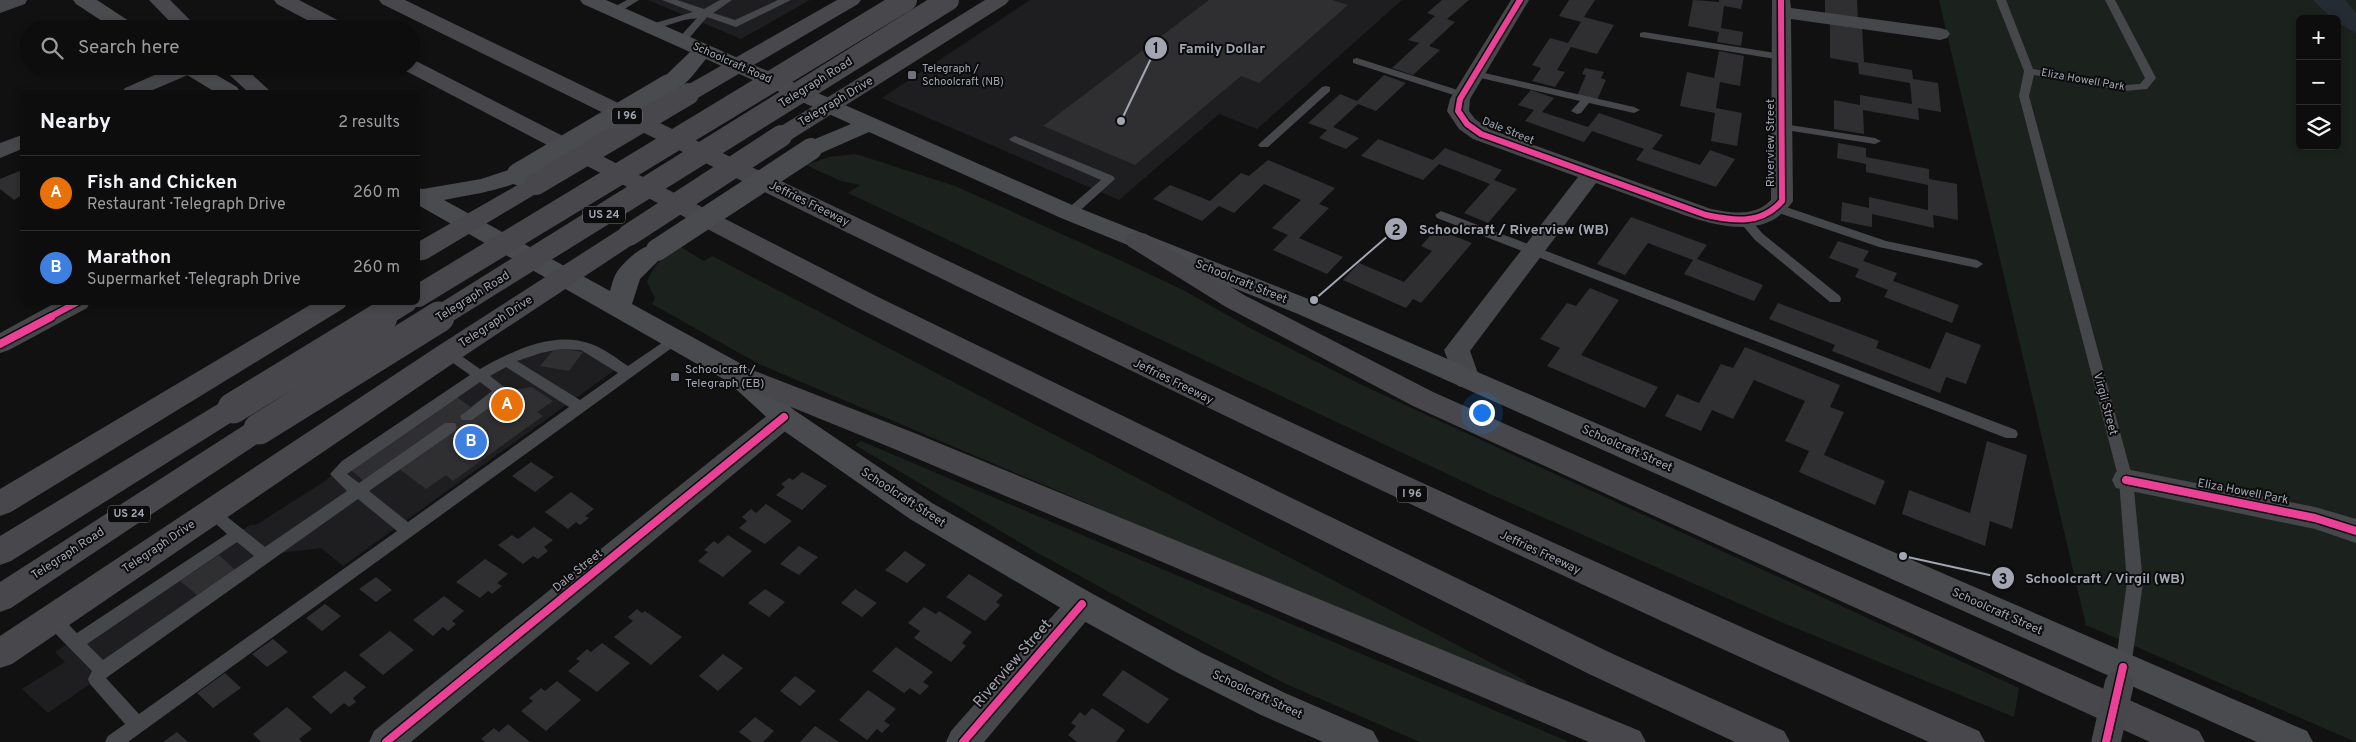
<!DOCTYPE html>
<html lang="en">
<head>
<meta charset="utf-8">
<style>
	body { margin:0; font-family:Overpass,sans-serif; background:#1b1b1c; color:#f1f3f6 }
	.controls { position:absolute; right:15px; top:15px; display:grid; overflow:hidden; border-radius:8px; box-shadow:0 2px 8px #0003 }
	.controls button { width:45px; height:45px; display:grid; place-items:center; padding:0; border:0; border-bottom:1px solid #2d2d2e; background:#0d0d0e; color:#f1f3f6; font:25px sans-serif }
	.you { position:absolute; left:1481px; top:412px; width:18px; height:18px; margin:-12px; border:4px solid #fff; border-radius:50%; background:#1a73e8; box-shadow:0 0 0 8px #1a73e833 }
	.badge { display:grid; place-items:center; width:32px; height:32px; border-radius:50%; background:#b45309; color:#fff; font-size:16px; font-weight:700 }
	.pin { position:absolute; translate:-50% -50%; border:2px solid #fff; box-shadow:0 1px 5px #0006 }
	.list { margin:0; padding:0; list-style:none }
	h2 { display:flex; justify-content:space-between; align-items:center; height:65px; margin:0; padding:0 20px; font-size:21px }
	h2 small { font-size:16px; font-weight:400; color:#9a9c9e }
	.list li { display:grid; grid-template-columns:32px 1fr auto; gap:15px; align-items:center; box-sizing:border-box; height:75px; padding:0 20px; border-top:1px solid #2d2d2e }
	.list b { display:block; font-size:19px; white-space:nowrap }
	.list p { margin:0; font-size:16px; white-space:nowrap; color:#9a9c9e }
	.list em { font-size:16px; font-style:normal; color:#9a9c9e }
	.icon { flex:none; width:28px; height:28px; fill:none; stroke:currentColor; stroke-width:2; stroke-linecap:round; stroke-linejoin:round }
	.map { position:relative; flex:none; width:2356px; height:742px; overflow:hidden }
	.search { position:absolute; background:#0d0d0e; box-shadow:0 2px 8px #0003; left:20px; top:20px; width:400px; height:55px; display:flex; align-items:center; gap:12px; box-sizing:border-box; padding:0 18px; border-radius:28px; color:#9a9c9e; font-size:19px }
	.panel { position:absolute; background:#0d0d0e; box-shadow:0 2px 8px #0003; left:20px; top:90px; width:400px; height:215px; border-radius:8px }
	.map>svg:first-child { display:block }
</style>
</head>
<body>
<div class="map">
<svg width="2356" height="742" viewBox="0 0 2356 742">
	<rect width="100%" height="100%" fill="#111112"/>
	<path fill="#1e1e20" d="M648,0h162l-69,39z
		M1030,0h372l-145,129 -38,-15 -100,86 -237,-102z
		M587,347l32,20 -276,199 -22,-18 -41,5 -232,160 -26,-24 43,-27 -10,-10 195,-127h6l69,-44 29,-25 168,-106z"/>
	<path fill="#1b221d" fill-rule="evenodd" d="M1939,0h417v742l-270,-117zM2300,19h37v127h-37z
		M856,154l99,32 171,77 59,28 65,37 112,57 657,303 -5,29 -233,-95 -291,-128 -642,-301 12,-8 -19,-4 -35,-16 23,-8z
		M679,246l25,15 8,-5 814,425 -1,8 -766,-325 -107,-60 3,-6 -8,-16c7,-18 16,-25 32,-36z
		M861,441l708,301h-149l-134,-58 -142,-73 -108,-59 -181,-107z"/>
	<path fill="#252b33" d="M2313,0h32l11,13v20l-19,-11v-3h-4z"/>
	<path fill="#2f2f31" d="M1209,0h123l16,5 -89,78 -18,-7 -106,89 -92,-39z
		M1442,0h27l-22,19 8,3 -26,24 11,4 -27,25 -21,-7 27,-25 -11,-3 27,-24 -8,-3z
		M1569,0h26l-11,17 30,8 -17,29 -26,-7 -14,23 8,2 -10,15 -23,-6 9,-13 -9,-3 18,-27 18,5 13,-21 -22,-6z
		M1693,0l26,2v-2h24l-2,9 -17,-3 -3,22 22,4 -2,14 -24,-4 2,-10 -31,-6z
		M1825,0h32l1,20 -33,-5z
		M1830,22l32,5 2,35 48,8 1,9 25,4 3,29 -23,-4 1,12 -56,-10 1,24 -30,-5v-29l26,5v-10l52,9 -2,-21 -51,-9 -1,-11 -28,-5z
		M1719,51l25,5 -4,30 -20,-4 -4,26 26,5 -5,33 -26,-5 4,-28 -35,-7 7,-34 27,6z
		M1585,68l19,4 -3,6 5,2 -9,20 -20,-4 9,-21 -4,-1z
		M1384,75l22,8 -30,28 -18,-7 -25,23 26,11 -13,11 -27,-11 8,-8 -19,-7 32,-29 17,7z
		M1531,90l23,8 -12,14 46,15 11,-14 64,22 -11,14 48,16 10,-15 25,9 -19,28 -80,-27 8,-11 -52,-18 -8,11 -59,-21 9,-11 -16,-5z
		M1378,139l55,21 12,-12 57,22 -8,10 23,9 -29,34 -24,-10 26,-29 -51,-20 -16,16 -62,-24z
		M1838,143l28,5v9l63,12v10l28,5 1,36 -25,-5 1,13 -62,-14v13l-31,-6 1,-19 27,6v-11l59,13v-25l-62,-13v-8l-29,-6z
		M1268,160l67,28 -16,16 10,4 -30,30 44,19 -16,17 -54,-24 15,-15 -16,-7 29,-28 -37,-16 -30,29 -15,-7 -17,15 -49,-22 17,-14 40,16 31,-28 8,3z
		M22,170v25l-8,5 -14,-11v-10z
		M1631,217l76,28 -10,14 66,26 -9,16 -70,-27 9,-14 -45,-17 -23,32 -28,-11z
		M1436,229l36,14 -51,60 -8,-4 -7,9 -63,-28 16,-17 45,19 28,-31 -11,-5z
		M1838,241l31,10 -6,10 34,12 -4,8 66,24 -7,18 -68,-26 4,-7 -33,-13 4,-8 -30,-11z
		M1590,288l29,12 -38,55 77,32 -13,21 -98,-42 13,-18 -20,-9 27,-36 9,3z
		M1778,303l101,38 -3,7 54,21 16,-37 35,13 -15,39 -20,-7 -6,16 -108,-42 3,-6 -66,-26z
		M1745,347l95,38 -10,22 14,5 -20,43 61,26 -10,24 -76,-33 10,-21 -24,-10 20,-40 -51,-21 -21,39 -21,-9 -11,21 -36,-15 12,-22 22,9 22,-39 12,4z
		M555,348l28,4 -14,19 -29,-5z
		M532,387l21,14 -16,11 6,4 -90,65 -7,-6 -20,14 -28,-21 -34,13 -16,-13 107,-72 16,11 -8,6 7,5 40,-27 3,1 5,-3z
		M1987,441l40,14 -15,74 -22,-8 -5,25 -83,-32 7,-24 61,23z
		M531,462l23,15 -19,15 -23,-16z
		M802,472l25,14 -25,24 -26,-15 9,-8 -4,-3 8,-6 4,2z
		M571,492l23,17 -9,7 4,2 -9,7 -4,-3 -8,7 -23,-17z
		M766,504l26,17 -27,23 -26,-16 8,-7 -5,-4 9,-8 5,4z
		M534,527l19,13 -9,7 4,4 -10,8 -5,-3 -10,8 -25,-19 14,-10 6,4z
		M728,535l24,16 -29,26 -25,-16 10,-9 -4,-2 10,-9 4,3z
		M799,546l19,11 -19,18 -19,-11z
		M905,551l21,14 -19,18 -22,-13z
		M219,555l16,15 -38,25 -17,-14z
		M485,559l23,15 -11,9 5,3 -10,8 -4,-3 -8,7 -24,-16z
		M969,574l34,21 -7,7 4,3 -15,16 -39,-24z
		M376,577l16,13 -16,12 -17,-13z
		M765,589l20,13 -16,15 -21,-14z
		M855,589l22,14 -15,14 -21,-14z
		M444,596l20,15 -12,10 4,3 -8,7 -5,-4 -10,9 -20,-16z
		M325,604l16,12 -19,15 -16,-13z
		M924,607l12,7 3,-3 33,21 -10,11 4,3 -15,16 -37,-24 6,-7 -12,-8z
		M637,609l5,4 3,-2 37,26 -31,28 -37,-28 19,-16 -5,-4z
		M390,631l24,19 -31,25 -24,-20z
		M273,639l15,13 -21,15 -15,-13z
		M602,643l28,20 -33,29 -29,-21 12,-10 -4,-2 11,-10 4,3z
		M896,647l37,25 -10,10 6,4 -9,9 -10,-7 -6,5 -32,-22z
		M723,654l20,14 -25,23 -19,-15z
		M1123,670l46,29 -21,25 -46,-29z
		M345,671l21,16 -13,11 3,4 -7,5 -5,-4 -13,11 -19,-17z
		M225,673l16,15 -28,20 -16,-15z
		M795,676l21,15 -16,15 -20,-15z
		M557,681l24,19 -35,31 -25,-20 12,-10 -4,-3 12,-10 4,3z
		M868,690l28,19 -12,12 6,4 -8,8 -5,-4 -10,11 -28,-20z
		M287,707l25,22 -13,10 3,3h-41l-8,-8z
		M1092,708l33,22 -9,12h-39l-9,-7 8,-9 -5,-3 9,-11 5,4z
		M755,717l19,14 -11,11h-11l-13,-10z
		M508,724l22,18h-45l-4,-3 13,-11 5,4z
		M815,726l24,16h-39z
		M177,732l11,10h-25z"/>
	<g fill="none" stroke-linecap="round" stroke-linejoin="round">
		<path fill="#46474a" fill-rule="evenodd" d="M627,0h12l-21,13h-8v-4z
			M662,0h15l27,9 16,-9h12l-19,13 22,7 43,-20h13l-55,27 -29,-10 -22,26 -4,1 -5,-3 21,-23 -13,2 -32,10 -4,-1v-4l45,-13z
			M1996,0h10l27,69 92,16 15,-1 5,-6 -40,-78h10l41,78 -9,11 -22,2 -91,-16 -5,21 104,384 10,103 -12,84 -2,5 -6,2 -6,-2 -2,-5 12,-84 -8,-103 -100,-384 5,-25z
			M1644,32l138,22 5,3 -5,3 -142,-23v-4z
			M1357,58l110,35 1,2 -5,3 -110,-35v-4z
			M1476,71l158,36 6,3 -6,3 -45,-10 -8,10 -4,1 -6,-3 9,-10 -108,-25v-4z
			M1326,86l4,1v4l-62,56h-8l-2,-2 2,-2 62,-56z
			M1783,124l92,14 6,3 -6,3 -96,-15 -2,-2z
			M1015,136l98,40 2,3 -41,37h-8l-2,-3 2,-3 35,-30 -90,-39 -2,-2z
			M1777,204l109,37 91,19 6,4 -6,4 -98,-21 -106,-36 -2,-3z
			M1441,211l575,219 2,4 -2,4h-10l-569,-220 -2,-3z
			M1744,216l4,1 15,17 77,62 1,3 -1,3h-10l-75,-62 -17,-20z
			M675,334l7,5 -2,3 -552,400h-23l3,-6 17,-12 -35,-40 -2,-5 4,-8 -46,-47 -2,-5 2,-5c13,-4 22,11 31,19l150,-99 -24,-22 3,-4 5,-2 5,2 49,39 82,-56 -17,-17 12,-13 128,-86 -27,-19 -2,-3 2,-3h10l27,19c32,-18 74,-39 111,-25 14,5 25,14 37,22zM559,349l22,1 37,23 -38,27 -63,-39 24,-8zM506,367l63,40 -161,115 -39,-31 86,-60 2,-4 -2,-4h-10l-86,60 -12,-9 133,-92 12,9 -32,25 2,4h10l35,-25 2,-4 -19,-15zM358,499l39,32 -258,183 -33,-36zM237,542l17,14 -151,104 -16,-16z"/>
		<path fill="#46474a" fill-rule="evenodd" d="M0,0h27l-2,4 -25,9z
			M1511,0h18l-59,99 -1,12 6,8 14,10 222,80c21,4 44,8 60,-9l1,-200h18l1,8 149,20 7,2 3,4 -3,4 -7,2 -149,-21 2,182c-30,45 -90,21 -131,6 -22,-8 -44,-16 -66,-24l-126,168 10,28 -4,7 -9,2 -9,-2 -14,-36 134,-173 -105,-38 -14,-10 -12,-18 3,-12z
			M175,66h22l1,2 -3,4 -47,20h-26l3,-4z
			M22,135v14l-22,9v-15z
			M57,302h33l-3,6 -78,42 -9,3v-20z
			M784,407l10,3 4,7 -4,7 -383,318h-42l5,-11 400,-321z
			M2126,469l189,38 41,12v24l-41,-14 -199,-41 -4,-8 4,-8z
			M1082,591l11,4 4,9 -4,9 -109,129h-38l5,-11 120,-136z"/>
		<path fill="#4a4b4e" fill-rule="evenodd" d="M73,0h24l38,25 3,4h-24l-38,-25z
			M580,0h26l473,208 237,94 991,429 6,11h-56l-959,-428 -237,-96 -192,-86 -50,22 -8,2 -8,-2 -3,-5 3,-5 48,-20 -145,-65c-12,14 -24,36 -45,31l-3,-5 3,-5 29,-28 -107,-48z
			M176,66h25l36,21 3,5h-25l-36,-22z
			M518,167l8,2 4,5c-10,14 -67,22 -86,26l166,91c2,-7 4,-16 9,-22 11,-13 29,-29 47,-25l3,6 -29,29 -8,25 115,63 47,43 138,93 161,91 109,59 83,40 88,38 6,11h-56l-62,-27 -83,-42 -107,-59 -161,-95 -136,-95 -47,-43 -309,-176v-17l5,1 58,-10z"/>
		<path fill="#48484c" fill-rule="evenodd" d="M837,0h24l-3,4 -162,95 -8,2 -8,-2 -3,-5 3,-5z
			M985,0h24l-3,4 -217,137 -8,2 -8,-2 -3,-5 3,-5z
			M536,177l8,2 4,5 -4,5 -117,70 -9,2v-19l110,-63z
			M629,227l9,2 3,6 -3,6 -180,119 -446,304 -12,4v-32l438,-290 182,-117z
			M315,302h33l-4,6 -333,204 -11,4v-27z
			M233,398l10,3 4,7 -4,7 -232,146 -11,4v-29l223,-135z
			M259,418l10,4 4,7 -4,7 -258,172 -11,4v-30l249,-160z"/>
		<path fill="#48484c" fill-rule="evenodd" d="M149,0h21l29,29h-22z
			M274,0h25l48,25 3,4h-26l-47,-25z
			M379,0h26c521,252 1042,502 1574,731l6,11h-56c-523,-232 -1034,-486 -1547,-738z
			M411,60l7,2 460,235 735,357 171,77 6,11h-55l-146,-68 -729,-365 -456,-239 -3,-4h10z
			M220,66h23l28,26h-23z
			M1137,232l9,2 98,61 189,97 766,339 6,11h-55l-737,-336 -187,-99 -98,-61 -3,-6 3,-6z
			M737,364l175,68 728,299 6,11h-57l-697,-294 -165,-67 -4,-7 4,-7z"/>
		<path stroke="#46474a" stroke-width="29" d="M2106,742l13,-57"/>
		<path stroke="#4a4b4e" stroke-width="22" d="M518,174l151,-89
			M657,250l154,-101"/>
		<path stroke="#48484c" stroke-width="22" d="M536,184l152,-90
			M629,235l152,-99
			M418,296l488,-296
			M380,318l26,-16
			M437,318l511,-318"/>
		<path stroke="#48484c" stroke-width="31" d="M233,408l149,-91
			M259,429l180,-112"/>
		<g stroke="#0c0c0d" stroke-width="9">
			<path id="cycleway-far1" d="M1520,0l-60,99 -2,12 9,13 14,10 225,81c28,6 55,10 76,-14l-1,-201
				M48,318l30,-16"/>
		</g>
		<g stroke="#0c0c0d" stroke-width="11">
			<path id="cycleway" d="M0,344l51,-27
				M2126,480l189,38 41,13
				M386,742l398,-325
				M963,742l119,-138
				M2106,742l17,-75"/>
		</g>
		<use href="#cycleway-far1" stroke="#ea4096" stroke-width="6"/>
		<use href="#cycleway" stroke="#ea4096" stroke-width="8"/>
	</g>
	<g fill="#6f727b" stroke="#0c0c0d" stroke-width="2">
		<rect x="907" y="70" width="10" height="10" rx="2.5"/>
		<rect x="670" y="372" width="10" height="10" rx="2.5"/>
	</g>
	<g text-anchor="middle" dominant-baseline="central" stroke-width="4" stroke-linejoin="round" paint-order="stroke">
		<g font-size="11" fill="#a2a6b3" stroke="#0c0c0d">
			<text transform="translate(732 63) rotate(24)">Schoolcraft Road</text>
			<text transform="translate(2083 80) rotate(10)">Eliza Howell Park</text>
			<text transform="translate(1508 131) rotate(22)">Dale Street</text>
		</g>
		<g font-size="11" fill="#a2a6b3" stroke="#0c0c0d" text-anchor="start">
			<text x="922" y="69">Telegraph /<tspan x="922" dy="13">Schoolcraft (NB)</tspan></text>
		</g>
		<g fill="#0c0c0d" stroke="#757881" stroke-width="1">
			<rect x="612" y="107.5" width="30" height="17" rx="4"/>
			<rect x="583" y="206.5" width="42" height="17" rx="4"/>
			<rect x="1397" y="485.5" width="30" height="17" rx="4"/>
			<rect x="108" y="505.5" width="42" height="17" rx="4"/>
		</g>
		<g font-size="11" font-weight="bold" fill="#a2a6b3">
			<text x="627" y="116">I 96</text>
			<text x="604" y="215">US 24</text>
			<text x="1412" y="494">I 96</text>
			<text x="129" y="514">US 24</text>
		</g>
		<g font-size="12" fill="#a2a6b3" stroke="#0c0c0d">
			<text transform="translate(816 83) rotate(-32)">Telegraph Road</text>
			<text transform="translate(836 102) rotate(-31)">Telegraph Drive</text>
			<text transform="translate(1771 143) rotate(-90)">Riverview Street</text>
			<text transform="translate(809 204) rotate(26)">Jeffries Freeway</text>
			<text transform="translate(1241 282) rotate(22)">Schoolcraft Street</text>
			<text transform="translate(473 297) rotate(-32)">Telegraph Road</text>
			<text transform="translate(496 322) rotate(-33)">Telegraph Drive</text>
			<text transform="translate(1173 382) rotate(26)">Jeffries Freeway</text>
			<text transform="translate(2105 404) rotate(75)">Virgil Street</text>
			<text transform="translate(1627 449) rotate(24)">Schoolcraft Street</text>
			<text transform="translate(2243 492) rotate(11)">Eliza Howell Park</text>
			<text transform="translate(903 498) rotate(33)">Schoolcraft Street</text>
			<text transform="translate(159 547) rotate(-34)">Telegraph Drive</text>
			<text transform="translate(1540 553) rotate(25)">Jeffries Freeway</text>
			<text transform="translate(68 554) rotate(-33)">Telegraph Road</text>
			<text transform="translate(578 571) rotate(-39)">Dale Street</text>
			<text transform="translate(1997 612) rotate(24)">Schoolcraft Street</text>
			<text transform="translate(1257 695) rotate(25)">Schoolcraft Street</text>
		</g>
		<g font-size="12" fill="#a2a6b3" stroke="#0c0c0d" text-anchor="start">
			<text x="685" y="370">Schoolcraft /<tspan x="685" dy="14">Telegraph (EB)</tspan></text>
		</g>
		<g font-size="15" fill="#a2a6b3" stroke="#0c0c0d">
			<text transform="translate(1013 664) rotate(-49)">Riverview Street</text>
		</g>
	</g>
	<path fill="none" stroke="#a2a6b3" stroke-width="2" d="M1121 121L1156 48M1314 300L1396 229M1903 556L2003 578"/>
	<g fill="#a2a6b3" stroke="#0c0c0d" stroke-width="2">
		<circle cx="1121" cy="121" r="5"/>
		<circle cx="1314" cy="300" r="5"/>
		<circle cx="1903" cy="556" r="5"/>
		<circle cx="1156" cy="48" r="12"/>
		<circle cx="1396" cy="229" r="12"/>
		<circle cx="2003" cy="578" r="12"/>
	</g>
	<g font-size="15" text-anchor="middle" font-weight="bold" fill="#111">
		<text x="1156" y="53">1</text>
		<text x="1396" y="235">2</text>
		<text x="2003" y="584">3</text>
	</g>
	<g font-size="14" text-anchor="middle" font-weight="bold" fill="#a2a6b3" stroke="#0c0c0d" stroke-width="4" stroke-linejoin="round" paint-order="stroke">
		<text x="1222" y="53">Family Dollar</text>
		<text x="1514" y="234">Schoolcraft / Riverview (WB)</text>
		<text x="2105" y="583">Schoolcraft / Virgil (WB)</text>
	</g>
</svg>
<div class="controls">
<button>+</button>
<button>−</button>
<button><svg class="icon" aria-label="layers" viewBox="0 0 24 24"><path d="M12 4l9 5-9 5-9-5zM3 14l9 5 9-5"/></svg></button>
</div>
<div class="you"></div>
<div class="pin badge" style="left:507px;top:405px;background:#e8710a">A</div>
<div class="pin badge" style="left:471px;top:442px;background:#3f7fe0">B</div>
<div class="search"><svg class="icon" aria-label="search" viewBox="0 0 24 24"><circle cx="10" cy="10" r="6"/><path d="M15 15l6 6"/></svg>Search here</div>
<section class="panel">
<h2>Nearby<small>2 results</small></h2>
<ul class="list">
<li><span class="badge" style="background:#e8710a">A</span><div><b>Fish and Chicken</b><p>Restaurant · Telegraph Drive</p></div><em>260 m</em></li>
<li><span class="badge" style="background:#3f7fe0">B</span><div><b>Marathon</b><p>Supermarket · Telegraph Drive</p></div><em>260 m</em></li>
</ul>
</section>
</div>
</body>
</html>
